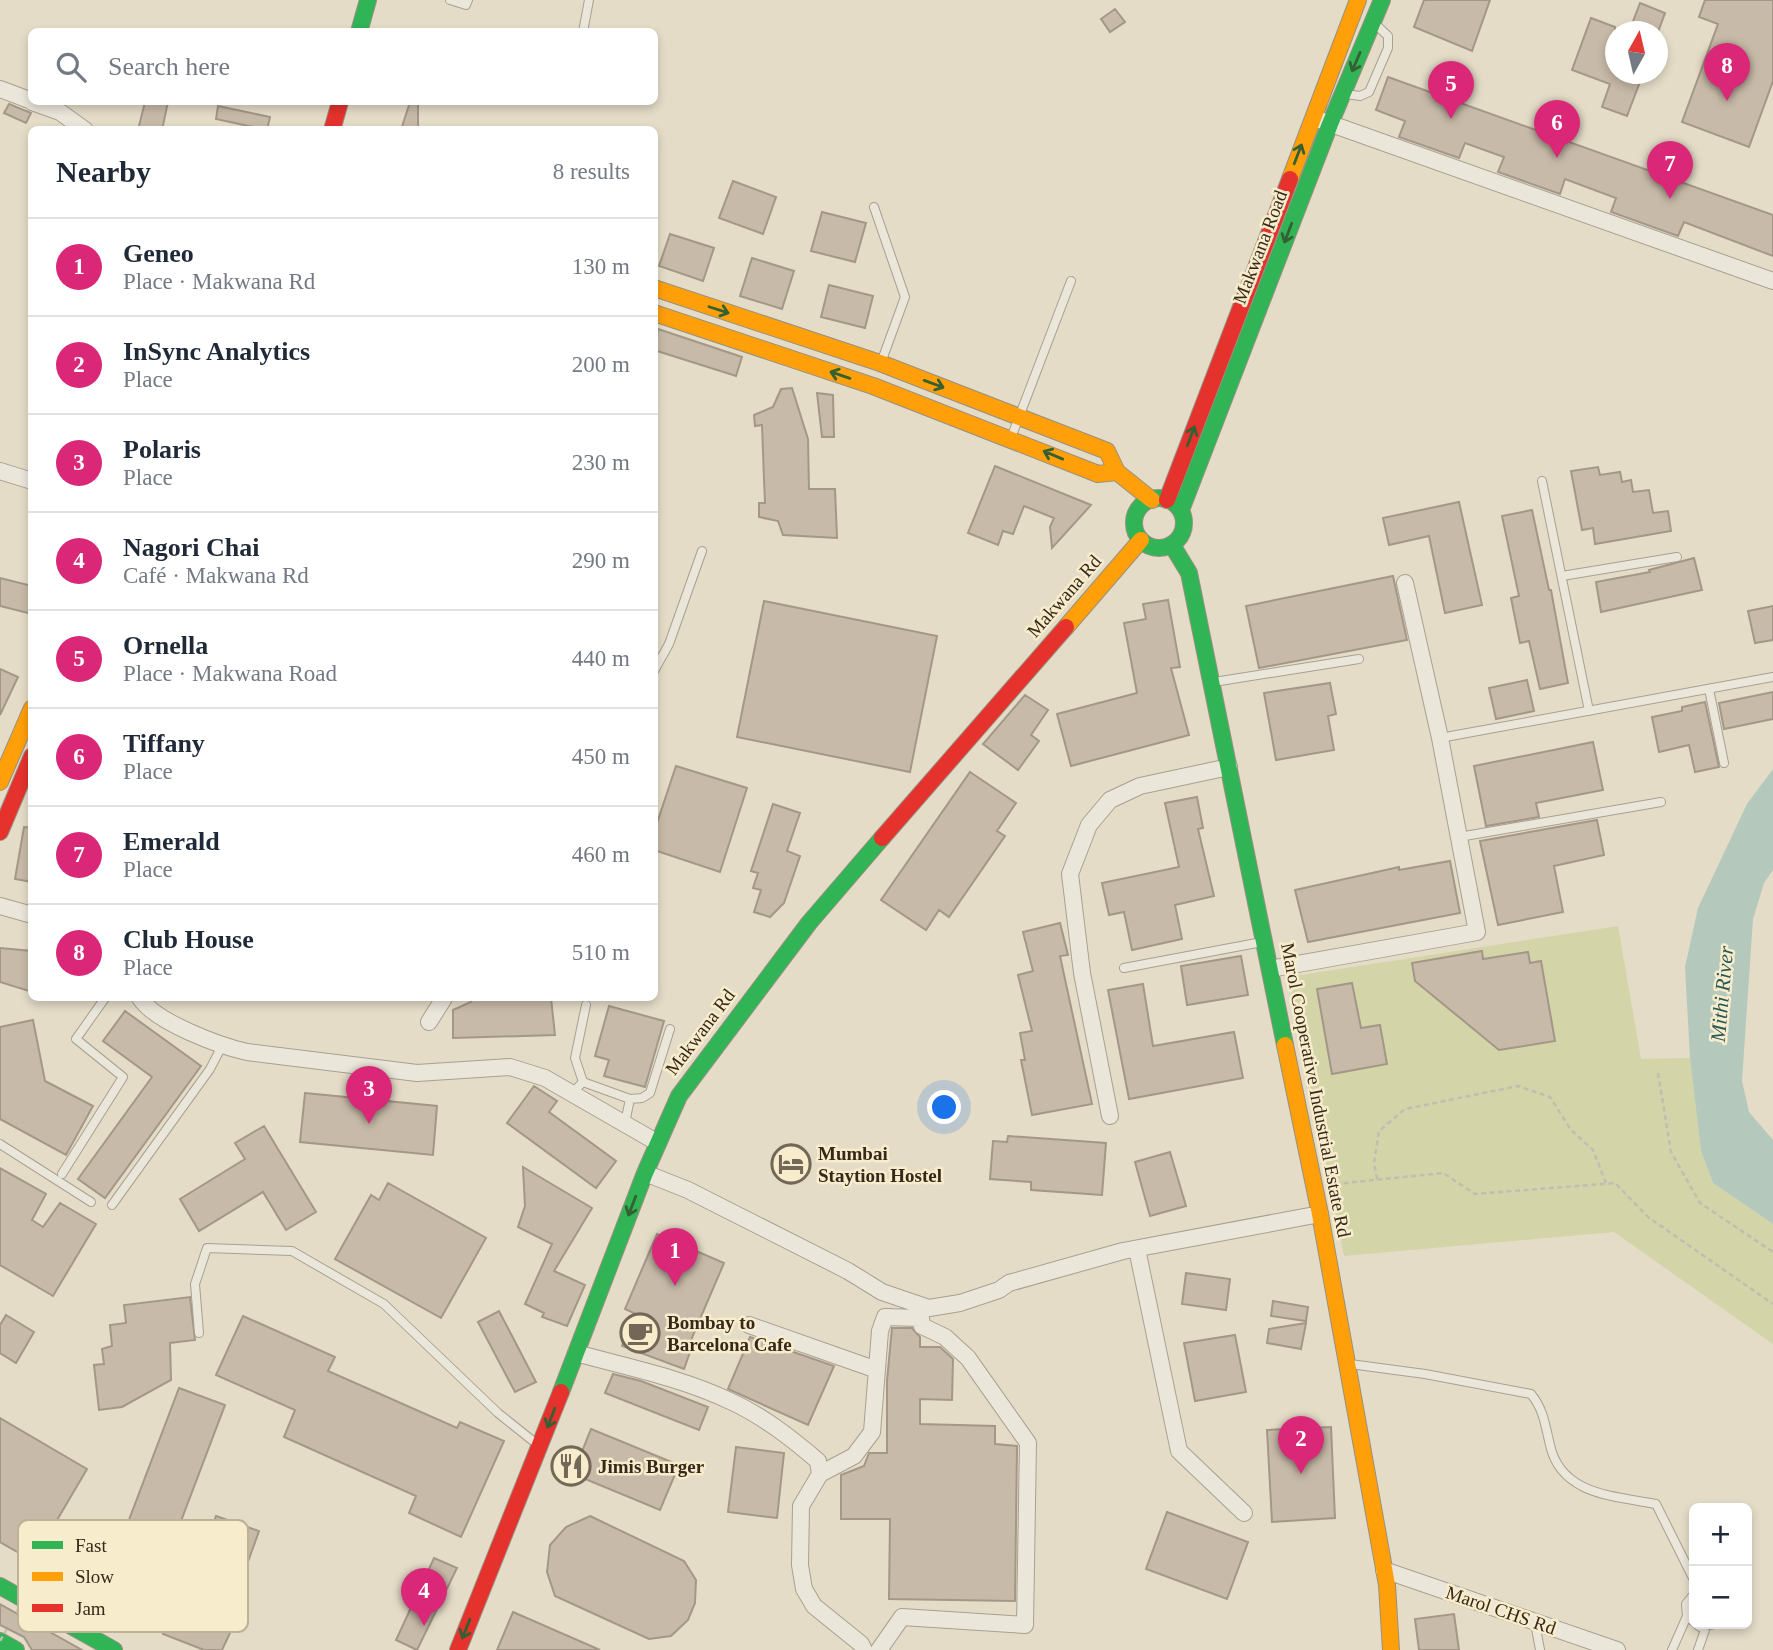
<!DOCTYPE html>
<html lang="en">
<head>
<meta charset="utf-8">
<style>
	body { margin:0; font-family:"Times New Roman",serif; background:#f6f6f7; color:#1f2937 }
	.controls { position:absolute; right:21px; bottom:21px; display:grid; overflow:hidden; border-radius:10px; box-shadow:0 4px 10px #0003 }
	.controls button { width:63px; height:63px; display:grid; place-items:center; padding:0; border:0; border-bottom:2px solid #e0e1e3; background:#fff; color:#1f2937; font:35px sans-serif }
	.compass { position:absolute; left:1605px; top:21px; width:63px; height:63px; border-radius:50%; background:#fff; box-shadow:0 4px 10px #0003; rotate:8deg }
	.you { position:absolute; left:945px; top:1108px; width:24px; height:24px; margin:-18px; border:5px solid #fff; border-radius:50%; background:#1a73e8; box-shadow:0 0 0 10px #1a73e833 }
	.badge { display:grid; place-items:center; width:46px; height:46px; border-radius:50%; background:#db2777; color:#fff; font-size:23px; font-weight:700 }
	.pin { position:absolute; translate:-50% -58px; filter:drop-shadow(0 2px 4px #0008) }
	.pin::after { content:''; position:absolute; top:37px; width:24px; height:21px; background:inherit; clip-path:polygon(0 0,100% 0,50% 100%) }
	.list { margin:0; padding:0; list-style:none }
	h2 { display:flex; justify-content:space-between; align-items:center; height:91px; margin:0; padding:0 28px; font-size:30px }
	h2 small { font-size:23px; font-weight:400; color:#747a83 }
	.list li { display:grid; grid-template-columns:46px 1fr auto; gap:21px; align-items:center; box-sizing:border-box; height:98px; padding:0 28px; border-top:2px solid #e0e1e3 }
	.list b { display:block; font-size:26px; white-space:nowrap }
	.list p { margin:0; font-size:23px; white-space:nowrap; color:#747a83 }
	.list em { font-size:23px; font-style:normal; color:#747a83 }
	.icon { flex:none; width:38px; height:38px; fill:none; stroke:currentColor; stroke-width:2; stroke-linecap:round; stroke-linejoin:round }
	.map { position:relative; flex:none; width:1773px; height:1650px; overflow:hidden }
	.search { position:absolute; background:#fff; box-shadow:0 4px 10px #0003; left:28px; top:28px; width:630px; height:77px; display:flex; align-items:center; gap:18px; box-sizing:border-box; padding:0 24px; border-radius:10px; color:#747a83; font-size:26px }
	.panel { position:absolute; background:#fff; box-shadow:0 4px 10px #0003; left:28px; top:126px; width:630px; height:875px; border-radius:10px }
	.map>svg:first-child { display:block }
</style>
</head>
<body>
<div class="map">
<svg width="1773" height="1650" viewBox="0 0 1773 1650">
	<rect width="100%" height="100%" fill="#e4dcc7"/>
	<path fill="#d3d4a8" d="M1618,926l23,133 49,-1 11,93 12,32 60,41v120l-159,-112 -270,24 -56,-279z"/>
	<path fill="#b4c9bc" d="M1773,769v101l-9,13 -11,36 -11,162 7,31 24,28v84l-60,-41 -12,-32 -11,-93 -5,-91 13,-59 49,-104z"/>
	<path fill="#c8baa8" stroke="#a49787" stroke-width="2" d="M1424,0h66l-18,51 -58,-24z
		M1705,0h68v81l-24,66 -67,-25 36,-98 -19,-7z
		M1640,3l25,10 -7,19h-29z
		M1115,9l10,13 -15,10 -9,-13z
		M1591,18l24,9v47h28l-16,42 -25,-9 8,-23 -38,-14z
		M1388,77l385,138v41l-89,-34 -6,14 -67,-24 5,-14 -51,-19 -5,15 -62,-22 6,-15 -39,-14 -6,15 -60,-21 6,-16 -29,-11z
		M145,102h23l-6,28h-24z
		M410,102h8v28h-17z
		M9,104l22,9 -5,10 -22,-10z
		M218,106l52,11 -3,13 -51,-11z
		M733,181l43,16 -13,37 -44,-16z
		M822,212l44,11 -11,39 -44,-11z
		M670,234l44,14 -11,33 -44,-15z
		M752,258l42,13 -12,38 -42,-13z
		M829,285l44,11 -8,32 -44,-11z
		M658,329l84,28 -6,19 -82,-26z
		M792,388l16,51 1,50h26l2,49 -54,-3 -5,-14 -19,-4v-14h6l-1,-24 -2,-54 -7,1 -1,-11 19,-8 8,-18z
		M817,393l16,2 1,42h-12z
		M995,466l96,39 -39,43 -2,-21 4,-9 -30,-12 -11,28 -10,-3 -5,14 -30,-12z
		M1598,467l2,8 20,-3 2,10 9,-2 2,12 16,-2 4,23 15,-2 3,20 -76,13 -2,-16 -11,2 -11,-59z
		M1459,502l23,103 -37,8 -16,-77 -40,9 -6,-27z
		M1532,510l17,80h2l17,93 -28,6 -11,-48 -9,2 -9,-45 8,-2 -17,-80z
		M1694,558l8,32 -101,22 -5,-30 54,-10 -1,-2z
		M1393,576l14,64 -148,28 -13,-62z
		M0,578l32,8v28l-32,-8z
		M1168,600l12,67 -9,1 18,67 -118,31 -14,-52 80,-21 -13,-70 22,-4 -3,-15z
		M764,601l173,35 -27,136 -173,-35z
		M1773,606v34l-18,3 -7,-32z
		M0,669l18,8 -18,38z
		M1527,680l7,31 -38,8 -7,-31z
		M1330,683l6,31 -8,2 6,34 -58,10 -12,-67z
		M1773,692v27l-49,10 -5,-26z
		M1025,695l23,15 -17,25 8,6 -21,29 -35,-26z
		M1705,702l14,65 -24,5 -6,-27 -30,7 -7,-35 30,-6v-4z
		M1593,742l10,48 -67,13 3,14 -53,9 -12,-60z
		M676,766l71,22 -27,84 -66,-22v-18z
		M970,772l46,31 -19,28 8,5 -56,81 -10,-7 -13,20 -45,-30z
		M1197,797l6,31 -5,1 16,67 -39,9 7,34 -50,11 -8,-38 -15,3 -7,-32 77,-16 -14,-64z
		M773,804l27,9 -13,38 13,5 -16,47 -14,14 -16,-5 7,-22 -8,-2 5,-15 -7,-2z
		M1597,820l7,35 -50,11 9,46 -65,13 -18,-84z
		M24,827l8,1v54l-17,-3z
		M1450,861l10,52 -152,29 -13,-52 104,-23v3z
		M1060,923l8,32 -8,1 32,148 -60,11 -11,-55h4l-5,-27 12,-2 -14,-56 15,-4 -10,-39z
		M0,948l32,3v41l-32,-10z
		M1482,951l1,8 45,-7 2,11 11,-2 14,80 -56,9 -84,-69 -3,-18z
		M1241,956l7,39 -61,10 -6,-39z
		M1352,983l9,45 19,-3 7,39 -55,10 -15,-85z
		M1143,984l10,62 81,-14 9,46 -114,21 -21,-109z
		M470,998h81l4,37 -102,3v-28l18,-8z
		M609,1006l55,15 -19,66 -41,-11 5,-16 -14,-4z
		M125,1011l76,55 -96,132 -27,-19 74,-102 -49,-36z
		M33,1020l12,61 48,25 -27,49 -66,-36v-92z
		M534,1086l23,15 -8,11 67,49 -20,27 -89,-65z
		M305,1093l132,13 -4,49 -133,-13z
		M264,1126l52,86 -30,18 -23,-38 -64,39 -19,-32 65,-40 -10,-16z
		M1008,1136l98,7 -4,52 -71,-5v-8l-41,-3 3,-38 14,1z
		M1170,1152l16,54 -36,10 -15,-54z
		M523,1167l69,41 -38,63 31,14 -18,41 -25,-9 2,-4 -19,-9 27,-60 -34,-17 7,-21z
		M0,1168l46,26 -14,26 11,7 17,-24 36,21 -43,72 -53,-31z
		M388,1183l98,55 -45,80 -106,-59 36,-64 8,5z
		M657,1234l67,29 -33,77 3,1 -10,28 -62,-23 12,-33 -9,-4z
		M1186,1273l44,6 -4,31 -44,-6z
		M190,1297l5,43 -25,3 1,37 -49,27 -23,3 -5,-45 10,-1 -2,-15 10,-3 -2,-21 16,-2 -2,-18z
		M1273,1301l35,6 -2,14 -35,-5z
		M499,1311l37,71 -21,10 -37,-70z
		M6,1315l28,17 -18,31 -16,-10v-28z
		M243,1316l92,41 -7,14 129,57 3,-6 44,19 -43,96 -52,-24 7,-17 -132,-59 11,-27 -79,-35z
		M1306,1323l-5,26 -34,-6 2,-14z
		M892,1328h20l8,9v10h20l13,12 -1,41 -32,-1v25l75,2v18l22,2 -2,155 -126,-2 1,-80h-49v-44l23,-9 5,-13h18v-72z
		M1235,1335l11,57 -51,9 -11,-58z
		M750,1337l84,29 -26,59 -80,-36z
		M613,1374l28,7 67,26 -9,23 -94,-37z
		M179,1388l46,17 -55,145 -46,-17z
		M0,1418l87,51 -54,92 -33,-19z
		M1331,1427l4,91 -63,4 -5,-92z
		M591,1429l88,36 -19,45 -87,-36z
		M736,1447l48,6 -7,65 -49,-6z
		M1167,1512l81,30 -21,57 -81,-30z
		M216,1516l43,15 -29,81 8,4 -16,34h-18l-41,-16 16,-39 8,1z
		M590,1516l94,45 12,19 -1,23 -7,17 -17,16 -22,3 -94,-43 -8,-24 3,-27 16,-18z
		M434,1558l23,10 -40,82 -21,-10z
		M0,1604l82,46h-50l-8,-13 -24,-12z
		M513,1612l87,38h-103z
		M1454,1614l5,36h-40l-4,-31z"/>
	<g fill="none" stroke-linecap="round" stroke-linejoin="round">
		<g stroke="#a8a091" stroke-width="10">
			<path id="lane" d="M450,0l16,5 2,-5
				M583,32l6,-32
				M1346,94l14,2 9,-4 19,-44v-12l-14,-13
				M874,207l31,90 -23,63
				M1011,438l60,-157
				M1542,481l47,230
				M1562,576l115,-19
				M654,671l15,-27 33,-93
				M1214,682l145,-23
				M1709,689l15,74
				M1440,738l333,-61
				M1459,837l202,-35
				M1124,968l138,-26
				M583,1082l-8,-24 11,-53
				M572,1093l11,-11 47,17 -5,24
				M630,1099l12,-1 8,-5 20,-64
				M0,1144l91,58
				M62,1174l61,-97 -47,-38 29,-41
				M112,1205l98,-136 12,-23
				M199,1333l-4,-49 12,-36 85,3 92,53 114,109 40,32
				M1350,1364l75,10 106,20c13,16 14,31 19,51 11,50 64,51 106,59l38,76
				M1694,1594l-8,10 1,12 13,11 14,-3
				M1535,1623l5,27
				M1672,1650l15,-34
				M1698,1650l8,-23"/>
		</g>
		<g stroke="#a8a091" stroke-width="18">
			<path id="street" d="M0,89l32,12
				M32,102l28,10 25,18
				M1320,120l453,161
				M0,471l32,10
				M0,906l32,9
				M1270,969l207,-37 -37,-194 -35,-155
				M140,998c15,24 80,48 107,54l170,21 93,-6 35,11 113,65
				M429,1022l15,-24
				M1110,1116l-28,-143 -12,-99 19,-49 21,-25 30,-14 89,-19
				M645,1173l43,17 160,81 34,21 47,16 31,-5 39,-13 10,-7 114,-32 197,-37
				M1137,1249l42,202 65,62
				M749,1325l128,45
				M576,1353c51,14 106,25 154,48 33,15 61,37 88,60l2,13
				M1384,1570l233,80
				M864,1650l-3,-6 -47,-38 -10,-17 -4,-24 1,-59 19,-32 34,-18 18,-24 8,-101 5,-14 36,1 1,8 23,11 23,21 60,85 -3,182 -123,-8 -23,33"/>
		</g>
		<g stroke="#989081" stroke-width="18">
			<path id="fast" d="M359,32l9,-32
				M1134 523a25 25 0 1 1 50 0a25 25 0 1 1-50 0Z
				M1181,510l149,-386 52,-124
				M1172,545l17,28 96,472
				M561,1392l84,-219 34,-77 130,-173 73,-85
				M0,1586l114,64
				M0,1641l16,9"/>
		</g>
		<g stroke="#989081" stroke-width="18">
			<path id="slow" d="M1290,179l68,-179
				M654,288l226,75 227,88 10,21 35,28
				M654,313l219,73 225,88 19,-2
				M1066,627l75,-87
				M0,782l32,-74
				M1285,1045l35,169 67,371 4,65"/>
		</g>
		<g stroke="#989081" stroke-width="18">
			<path id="jam" d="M332,130l8,-28
				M1167,500l123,-321
				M0,832l32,-76
				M882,838l184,-211
				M458,1650l103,-258"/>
		</g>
		<path stroke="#c3bdb1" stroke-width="2.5" stroke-dasharray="5 3.5" stroke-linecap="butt" d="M1658,1073l13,79 29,51 73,49
			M1377,1179l-3,-16 5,-32 26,-22 113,-23 32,11 21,33 22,20 13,33
			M1335,1184l108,-11 32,21 140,-11 33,34 125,87"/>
		<use href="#lane" stroke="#ebe6da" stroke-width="8"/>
		<use href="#street" stroke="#ebe6da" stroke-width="16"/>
		<use href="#fast" stroke="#30b455" stroke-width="16"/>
		<use href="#slow" stroke="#ff9f0a" stroke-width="16"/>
		<use href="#jam" stroke="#e5322d" stroke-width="16"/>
		<path stroke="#c3bdb1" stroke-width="2.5" stroke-dasharray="5 3.5" stroke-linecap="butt" d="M0,1641l32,-56"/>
	</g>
	<defs><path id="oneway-shaft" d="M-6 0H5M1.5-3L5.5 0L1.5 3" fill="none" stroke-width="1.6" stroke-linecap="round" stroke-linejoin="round" transform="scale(1.75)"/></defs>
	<g stroke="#346032">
		<use href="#oneway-shaft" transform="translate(1356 62) rotate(113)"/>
		<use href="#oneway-shaft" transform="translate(1298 154) rotate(-69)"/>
		<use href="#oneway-shaft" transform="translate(1288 233) rotate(111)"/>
		<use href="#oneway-shaft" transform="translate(719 310) rotate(18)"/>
		<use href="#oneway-shaft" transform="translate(840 375) rotate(-161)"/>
		<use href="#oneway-shaft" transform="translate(934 384) rotate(20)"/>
		<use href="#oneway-shaft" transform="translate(1191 436) rotate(-69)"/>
		<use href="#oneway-shaft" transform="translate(1053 455) rotate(-157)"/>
		<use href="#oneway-shaft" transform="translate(632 1206) rotate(111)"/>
		<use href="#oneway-shaft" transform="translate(551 1418) rotate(111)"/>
		<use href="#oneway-shaft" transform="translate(466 1629) rotate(112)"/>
	</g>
	<defs>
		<g id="hotel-ring" transform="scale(2.0125)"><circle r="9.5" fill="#f7eccb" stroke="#736757" stroke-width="1.5"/><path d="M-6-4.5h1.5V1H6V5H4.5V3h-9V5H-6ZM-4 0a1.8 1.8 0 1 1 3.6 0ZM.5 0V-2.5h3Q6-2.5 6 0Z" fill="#736757"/></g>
		<g id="cafe-ring" transform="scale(2.0125)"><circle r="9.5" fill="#f7eccb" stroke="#736757" stroke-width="1.5"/><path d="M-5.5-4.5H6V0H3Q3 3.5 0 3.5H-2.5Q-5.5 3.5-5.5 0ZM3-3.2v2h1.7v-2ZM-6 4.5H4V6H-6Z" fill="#736757"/></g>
		<g id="restaurant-ring" transform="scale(2.0125)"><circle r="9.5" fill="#f7eccb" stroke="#736757" stroke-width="1.5"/><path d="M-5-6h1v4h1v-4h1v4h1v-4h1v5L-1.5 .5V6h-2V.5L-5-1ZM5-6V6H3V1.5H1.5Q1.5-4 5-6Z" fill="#736757"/></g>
	</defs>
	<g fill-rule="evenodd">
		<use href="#hotel-ring" x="791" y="1164"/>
		<use href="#cafe-ring" x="640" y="1333"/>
		<use href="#restaurant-ring" x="571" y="1466"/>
	</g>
	<g text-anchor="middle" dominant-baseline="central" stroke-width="5" stroke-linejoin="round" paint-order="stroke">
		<g font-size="19" fill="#36281a" stroke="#f7eccb">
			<text transform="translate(1260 247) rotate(-69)">Makwana Road</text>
			<text transform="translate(1064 596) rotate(-49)">Makwana Rd</text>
			<text transform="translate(700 1032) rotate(-53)">Makwana Rd</text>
			<text transform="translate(1316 1090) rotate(79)">Marol Cooperative Industrial Estate Rd</text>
			<text transform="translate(1501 1610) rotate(19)">Marol CHS Rd</text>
		</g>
		<g font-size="19" font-weight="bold" fill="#36281a" stroke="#f7eccb" text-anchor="start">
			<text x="818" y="1153">Mumbai<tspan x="818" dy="22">Staytion Hostel</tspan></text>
			<text x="667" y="1322">Bombay to<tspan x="667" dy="22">Barcelona Cafe</tspan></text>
			<text x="598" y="1466">Jimis Burger</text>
		</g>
		<g font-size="21" font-style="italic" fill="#285755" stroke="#f7eccb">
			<text transform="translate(1722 994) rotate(-85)">Mithi River</text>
		</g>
	</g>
	<rect x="18" y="1520" width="230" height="112" rx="10" fill="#f7eccb" stroke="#bdb196" stroke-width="2"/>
	<rect x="32" y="1541" width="31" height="8" fill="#30b455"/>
	<rect x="32" y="1572" width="31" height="9" fill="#ff9f0a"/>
	<rect x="32" y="1604" width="31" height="8" fill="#e5322d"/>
	<g font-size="19" fill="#36281a">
		<text x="75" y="1552">Fast</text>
		<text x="75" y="1583">Slow</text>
		<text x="75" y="1615">Jam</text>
	</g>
</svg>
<div class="controls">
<button>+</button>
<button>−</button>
</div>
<svg class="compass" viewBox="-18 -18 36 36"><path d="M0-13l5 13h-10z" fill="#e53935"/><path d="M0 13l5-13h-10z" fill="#747a83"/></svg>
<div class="you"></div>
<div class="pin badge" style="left:675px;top:1286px">1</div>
<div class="pin badge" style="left:1301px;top:1474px">2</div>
<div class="pin badge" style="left:369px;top:1124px">3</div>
<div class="pin badge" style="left:424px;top:1626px">4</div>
<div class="pin badge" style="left:1451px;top:119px">5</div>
<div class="pin badge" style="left:1557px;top:158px">6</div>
<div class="pin badge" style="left:1670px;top:199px">7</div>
<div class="pin badge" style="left:1727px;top:101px">8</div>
<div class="search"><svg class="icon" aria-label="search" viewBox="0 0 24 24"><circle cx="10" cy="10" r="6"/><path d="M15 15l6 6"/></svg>Search here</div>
<section class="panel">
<h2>Nearby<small>8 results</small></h2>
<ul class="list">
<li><span class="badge">1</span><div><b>Geneo</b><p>Place · Makwana Rd</p></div><em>130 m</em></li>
<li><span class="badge">2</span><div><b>InSync Analytics</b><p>Place</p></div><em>200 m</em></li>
<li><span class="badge">3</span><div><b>Polaris</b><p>Place</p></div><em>230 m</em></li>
<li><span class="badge">4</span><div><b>Nagori Chai</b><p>Café · Makwana Rd</p></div><em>290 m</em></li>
<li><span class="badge">5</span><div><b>Ornella</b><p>Place · Makwana Road</p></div><em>440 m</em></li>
<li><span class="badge">6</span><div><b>Tiffany</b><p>Place</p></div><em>450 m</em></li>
<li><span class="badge">7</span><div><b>Emerald</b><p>Place</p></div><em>460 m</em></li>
<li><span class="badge">8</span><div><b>Club House</b><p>Place</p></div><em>510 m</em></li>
</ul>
</section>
</div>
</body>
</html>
